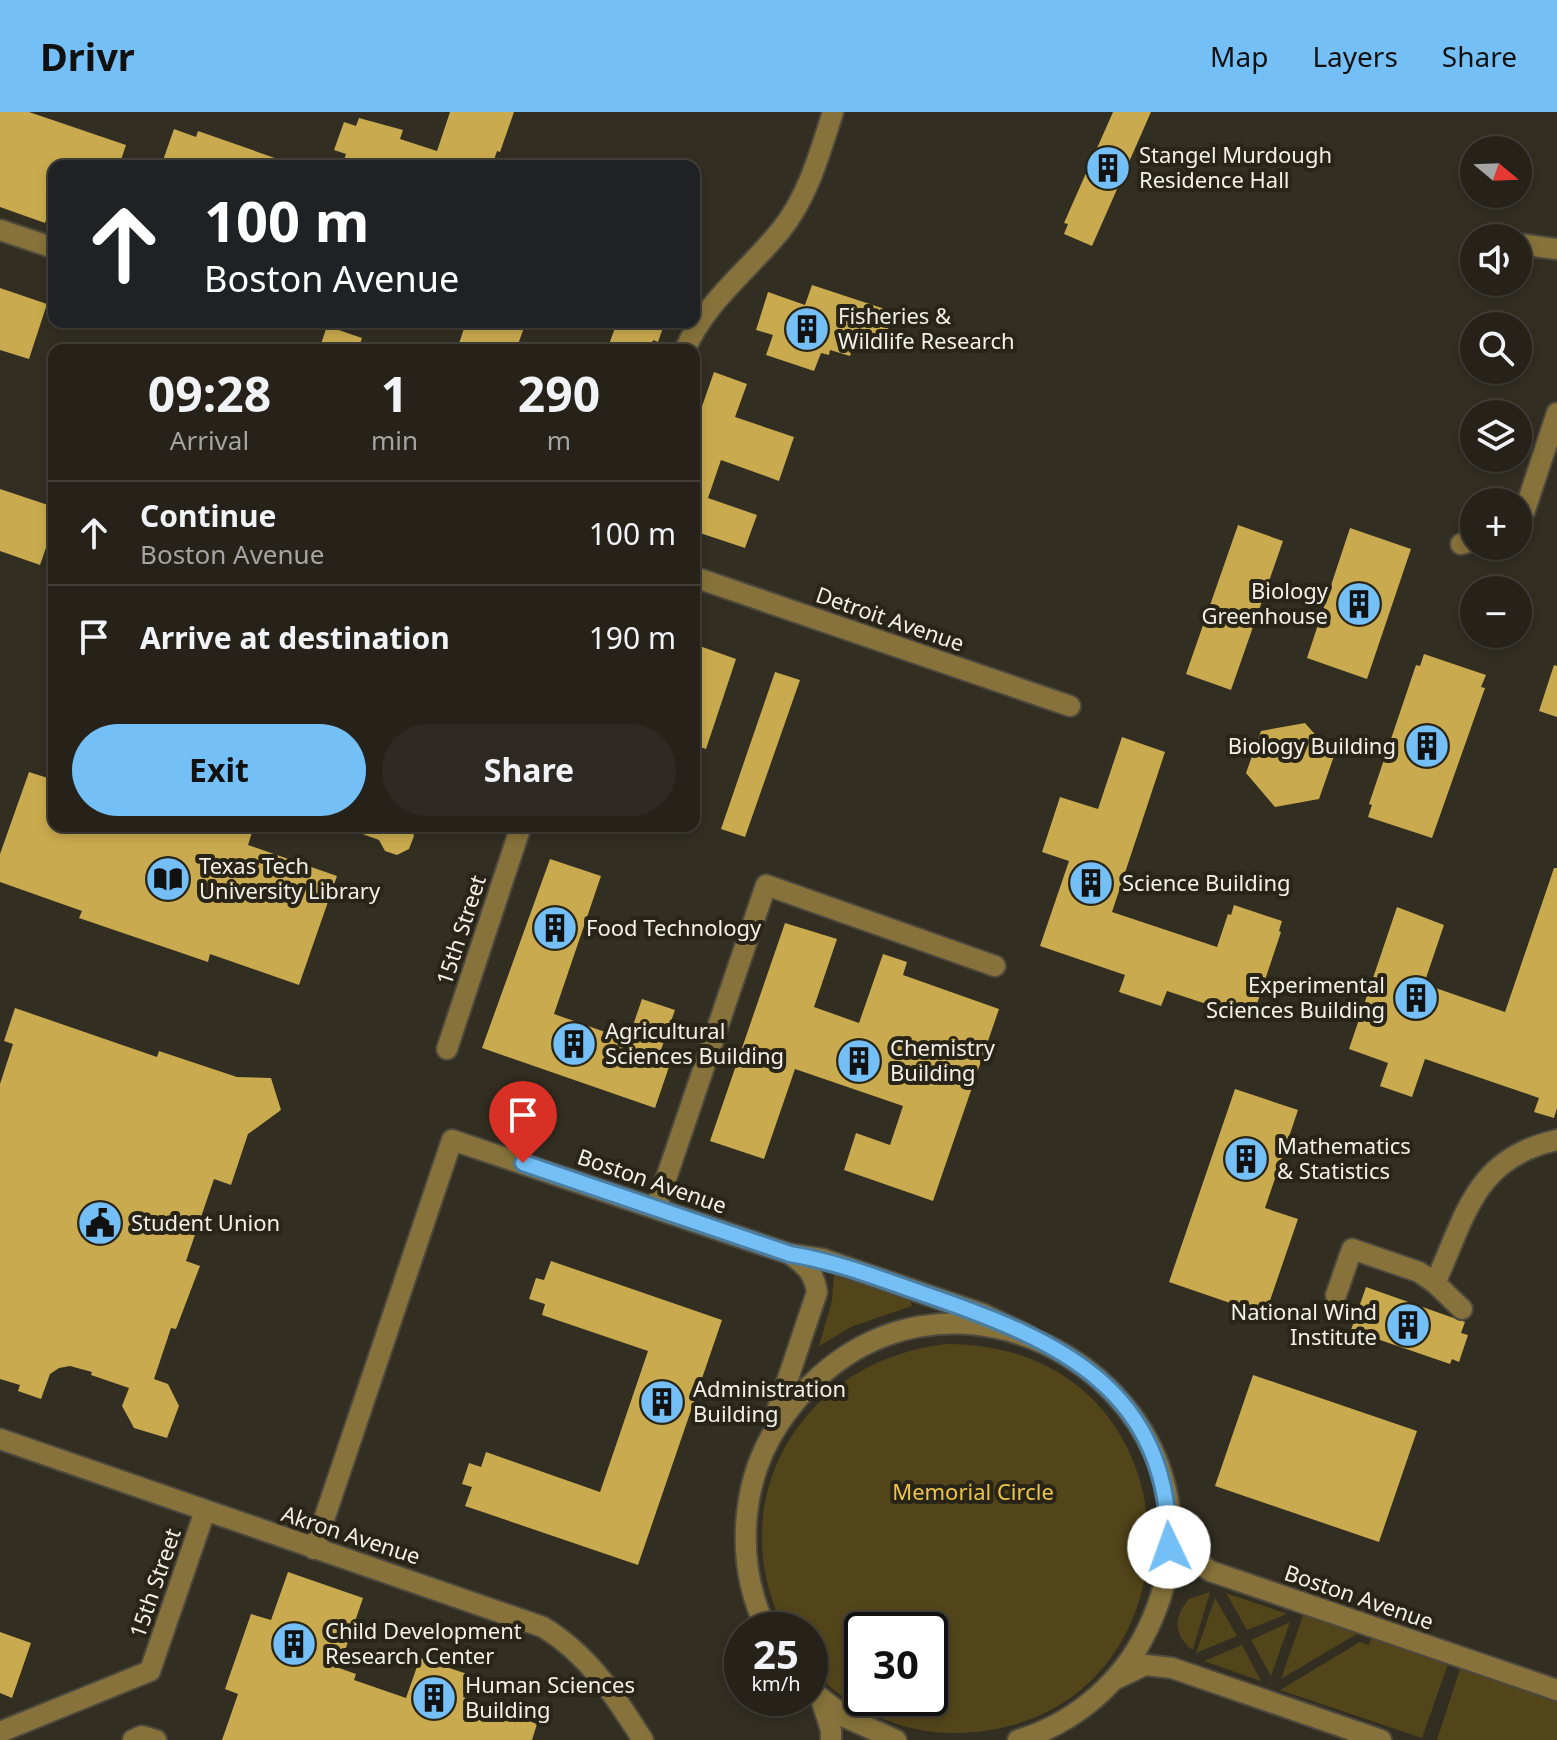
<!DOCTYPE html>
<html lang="en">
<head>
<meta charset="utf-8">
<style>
	:root { --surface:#26221a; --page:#2e2a23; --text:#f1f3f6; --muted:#a4a4a2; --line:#423f39; --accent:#74c0f6 }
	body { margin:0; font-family:"Noto Sans",sans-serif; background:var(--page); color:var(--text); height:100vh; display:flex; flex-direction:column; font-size:30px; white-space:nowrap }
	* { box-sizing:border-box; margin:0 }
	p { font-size:26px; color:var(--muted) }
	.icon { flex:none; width:44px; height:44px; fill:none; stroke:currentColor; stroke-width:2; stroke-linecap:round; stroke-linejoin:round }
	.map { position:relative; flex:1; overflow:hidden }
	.sheet { position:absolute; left:48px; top:232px; width:652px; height:488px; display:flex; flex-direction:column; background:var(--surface); border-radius:16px; box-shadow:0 4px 12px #0003,0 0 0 2px var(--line) }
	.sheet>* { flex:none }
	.banner { position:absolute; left:48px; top:48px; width:652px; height:168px; border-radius:16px; box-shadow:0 4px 12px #0003,0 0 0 2px var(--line); background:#202124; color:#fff; overflow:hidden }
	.needle { width:52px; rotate:109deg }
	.buttons { position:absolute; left:1460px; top:24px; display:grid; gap:16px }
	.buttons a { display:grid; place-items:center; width:72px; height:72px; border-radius:50%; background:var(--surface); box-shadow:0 4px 12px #0003,0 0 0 2px var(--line); font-size:40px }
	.speed { position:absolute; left:724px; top:1500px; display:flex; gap:16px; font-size:40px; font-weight:700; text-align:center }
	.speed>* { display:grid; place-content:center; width:104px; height:104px; border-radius:50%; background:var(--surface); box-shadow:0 4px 12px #0003,0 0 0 2px var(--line); line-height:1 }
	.speed small { font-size:20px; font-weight:400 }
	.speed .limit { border:4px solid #111; border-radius:12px; background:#fff; color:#111 }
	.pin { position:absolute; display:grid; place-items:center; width:68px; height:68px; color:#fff; margin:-82px -34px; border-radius:50% 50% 50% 0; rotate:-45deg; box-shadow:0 0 8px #0007 }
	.pin .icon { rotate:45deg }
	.me { position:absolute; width:88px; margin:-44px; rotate:357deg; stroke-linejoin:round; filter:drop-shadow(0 0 6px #0008) }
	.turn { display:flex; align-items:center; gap:28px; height:168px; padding:0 24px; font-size:36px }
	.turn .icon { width:104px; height:104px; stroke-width:2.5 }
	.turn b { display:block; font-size:56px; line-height:68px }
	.eta { display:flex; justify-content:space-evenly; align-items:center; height:136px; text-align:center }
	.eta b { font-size:48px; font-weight:700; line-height:56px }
	.action { display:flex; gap:16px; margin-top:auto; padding:16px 24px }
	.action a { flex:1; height:92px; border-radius:48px; background:var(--accent); color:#111; font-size:32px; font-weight:700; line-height:92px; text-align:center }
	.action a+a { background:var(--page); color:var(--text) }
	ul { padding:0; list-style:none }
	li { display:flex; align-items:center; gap:24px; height:104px; padding:0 24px; border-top:2px solid var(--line) }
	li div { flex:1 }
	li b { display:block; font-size:30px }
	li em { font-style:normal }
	header { display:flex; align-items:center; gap:48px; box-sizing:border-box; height:112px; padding:0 40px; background:var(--accent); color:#111 }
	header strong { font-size:38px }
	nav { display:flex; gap:44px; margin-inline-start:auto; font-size:28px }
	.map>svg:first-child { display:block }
	.green { fill:#53451a; fill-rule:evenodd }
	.building { fill:#c9aa4e }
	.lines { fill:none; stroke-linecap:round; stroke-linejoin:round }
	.minor-casing { stroke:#4d493e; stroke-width:24 }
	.minor { stroke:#86723a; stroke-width:20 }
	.route-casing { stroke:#4b7da0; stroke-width:20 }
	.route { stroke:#74c0f6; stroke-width:14 }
	.labels { text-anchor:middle; stroke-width:8; stroke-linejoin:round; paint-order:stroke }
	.poi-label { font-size:22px; fill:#f3f0e8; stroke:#282418; text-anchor:start }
	.street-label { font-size:22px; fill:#f3f0e8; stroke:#282418 }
	.park-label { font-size:22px; fill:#ecc446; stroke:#282418 }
</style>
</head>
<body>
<header>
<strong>Drivr</strong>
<nav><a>Map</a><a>Layers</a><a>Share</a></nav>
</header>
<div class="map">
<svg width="1557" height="1628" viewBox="0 0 1557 1628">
	<rect width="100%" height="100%" fill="#322e22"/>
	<g class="green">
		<polygon points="834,1163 910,1188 912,1194 853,1214 819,1234 832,1189"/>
		<path d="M947 1232C1212 1232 1214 1611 961 1621 903 1623 848 1598 810 1555V1518H785C718 1387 804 1247 947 1232ZM930 1518V1586H862V1518Z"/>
		<path d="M1210 1480 1193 1537H1191C1173 1522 1174 1504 1189 1487Z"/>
		<polygon points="1226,1481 1287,1502 1247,1518"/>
		<polygon points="1215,1486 1237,1524 1196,1541"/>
		<polygon points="1304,1501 1360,1520 1281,1567"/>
		<polygon points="1290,1510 1271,1564 1251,1528"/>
		<polygon points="1372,1523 1449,1549 1422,1626 1280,1578 1360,1530 1369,1533"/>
		<polygon points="1242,1533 1261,1569 1204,1549"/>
		<polygon points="1461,1554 1557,1587 1557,1628 1437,1628"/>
	</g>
	<g class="building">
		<polygon points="0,0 29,0 126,33 119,54 54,54 54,85 45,111 0,95"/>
		<polygon points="450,0 514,0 500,40 497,39 492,54 342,54 346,42 334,38 344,10 356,14 359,6 403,18 400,27 437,39"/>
		<polygon points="1113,0 1151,0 1092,134 1064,122 1068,112 1064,111"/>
		<polygon points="174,17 196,25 198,19 292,52 291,54 161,54"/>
		<polygon points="812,173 894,200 885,225 859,216 850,244 830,238 829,243 821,241 814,259 766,243 773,223 756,218 768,180 805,193"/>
		<polygon points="0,176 47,192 29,247 0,238"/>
		<polygon points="466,210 526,210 516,238 457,238"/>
		<polygon points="617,210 665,210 658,230 653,228 650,238 607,238"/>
		<polygon points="327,214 362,226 358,238 319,238"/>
		<polygon points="714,260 747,272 735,305 794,325 779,369 721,348 708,386 757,403 745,436 694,419 694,317"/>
		<polygon points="0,377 54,395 54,413 40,453 0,439"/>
		<polygon points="1238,413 1283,429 1231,578 1186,562"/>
		<polygon points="1350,416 1411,437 1367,567 1307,546"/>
		<polygon points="694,532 736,547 706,637 694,633"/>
		<polygon points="1424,542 1486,563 1481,575 1485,576 1432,726 1368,705 1372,693 1369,692 1416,553 1420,554"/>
		<polygon points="1554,553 1557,554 1557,605 1539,599"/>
		<polygon points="775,560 800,568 745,725 721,717"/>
		<polygon points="1305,611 1334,644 1319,687 1275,695 1246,661 1261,619"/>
		<polygon points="1122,625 1165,640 1112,800 1217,835 1228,802 1231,803 1234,793 1282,809 1279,819 1281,820 1252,907 1167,879 1161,894 1119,880 1125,863 1040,834 1069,749 1042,740 1060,685 1098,697"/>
		<polygon points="29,660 54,668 54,714 254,714 248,733 337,764 299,873 210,842 208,850 79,806 82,799 0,770 0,742"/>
		<polygon points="346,714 410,714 414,724 409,737 397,743 385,739 379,728 346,716"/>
		<polygon points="550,747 601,764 554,902 628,928 642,887 675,898 661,938 673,943 655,996 482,936"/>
		<polygon points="1554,756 1557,756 1557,996 1554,1006 1534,1000 1539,986 1425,947 1412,985 1380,974 1388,951 1349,937 1397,795 1444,813 1424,872 1505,900"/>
		<polygon points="785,811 837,827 814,895 859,911 883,842 907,850 903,863 999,897 933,1089 844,1058 856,1021 890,1033 903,994 795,957 764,1047 710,1029"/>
		<polygon points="15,896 157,945 159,939 237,965 271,966 281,998 248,1022 231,1073 214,1067 186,1149 200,1154 176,1217 171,1216 154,1267 168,1272 179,1294 167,1326 134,1316 122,1294 129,1276 91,1263 92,1260 70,1254 59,1256 50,1262 41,1287 18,1279 20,1273 0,1267 0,972 13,932 4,929"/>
		<polygon points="1235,977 1298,998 1265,1096 1298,1107 1265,1203 1169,1170"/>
		<polygon points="551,1149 722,1208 638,1453 465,1394 472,1375 462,1372 469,1351 481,1355 486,1340 600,1380 648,1239 542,1203 545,1192 529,1187 536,1166 544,1168"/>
		<polygon points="1366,1175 1465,1210 1461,1221 1468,1223 1459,1250 1452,1247 1450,1252 1351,1218"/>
		<polygon points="1253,1263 1417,1319 1379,1430 1215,1374"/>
		<polygon points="288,1460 363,1486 339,1556 356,1562 354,1568 406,1586 420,1546 470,1563 463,1585 537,1612 532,1628 222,1628 238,1582 225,1577 251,1502 271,1508"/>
		<polygon points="0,1520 31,1531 12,1586 0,1581"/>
	</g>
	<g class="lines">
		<g class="minor-casing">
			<g id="minor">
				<polyline points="0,118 54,136"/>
				<polyline points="1519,132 1557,137"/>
				<path d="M685 238C705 190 749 158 781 118 808 85 820 40 833 0"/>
				<polyline points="1518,408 1525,398 1557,301"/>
				<polyline points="1461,432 1474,429"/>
				<polyline points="694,465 1070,594"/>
				<polyline points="447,937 521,714"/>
				<polyline points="656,1096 766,773 995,854"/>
				<path d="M1435 1171C1466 1104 1474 1046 1557 1028"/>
				<polyline points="1336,1183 1352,1137 1419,1160 1435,1171 1462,1197"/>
				<path d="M774 1308 817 1180C814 1160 805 1153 790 1142"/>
				<path d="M0 1327 543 1515C589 1543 615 1584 643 1628"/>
				<path d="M1172 1413C1182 1432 1192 1446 1210 1459L1557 1578"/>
				<polyline points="314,1437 452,1028 790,1142 823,1147 983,1202 1029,1224"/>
				<path d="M767 1518C735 1454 739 1370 780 1310 935 1082 1271 1290 1142 1528 1116 1576 1070 1613 1018 1628"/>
				<polyline points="1118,1566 1145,1553 1172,1556 1381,1628"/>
				<polyline points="810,1578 847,1606 896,1628"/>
				<polyline points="821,1587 831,1618 831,1628"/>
				<polyline points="0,1620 150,1559 205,1399"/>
				<polyline points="133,1628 142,1624 156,1628"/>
			</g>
		</g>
		<use href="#minor" class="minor"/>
	</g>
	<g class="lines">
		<g class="route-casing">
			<path id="route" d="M523 1051 790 1142C838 1150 884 1168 930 1184 1060 1229 1169 1277 1169 1435"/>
		</g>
		<use href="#route" class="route"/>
	</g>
	<defs>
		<g id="building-disc" transform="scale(2.3)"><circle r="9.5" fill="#74c0f6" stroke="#282418"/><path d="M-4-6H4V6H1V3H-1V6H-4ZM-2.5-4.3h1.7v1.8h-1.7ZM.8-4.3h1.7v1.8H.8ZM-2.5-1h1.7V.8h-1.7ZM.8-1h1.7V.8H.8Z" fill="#111"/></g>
		<g id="library-disc" transform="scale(2.3)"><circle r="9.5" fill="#74c0f6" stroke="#282418"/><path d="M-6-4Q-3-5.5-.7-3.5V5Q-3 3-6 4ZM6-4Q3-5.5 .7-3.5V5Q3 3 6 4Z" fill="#111"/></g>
		<g id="civic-disc" transform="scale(2.3)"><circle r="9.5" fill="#74c0f6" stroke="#282418"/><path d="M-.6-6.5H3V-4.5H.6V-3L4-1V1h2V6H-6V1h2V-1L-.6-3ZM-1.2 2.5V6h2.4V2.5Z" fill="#111"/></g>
	</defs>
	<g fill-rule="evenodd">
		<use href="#building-disc" x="1108" y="56"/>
		<use href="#building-disc" x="807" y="217"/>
		<use href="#building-disc" x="1359" y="492"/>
		<use href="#building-disc" x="1427" y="634"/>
		<use href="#library-disc" x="168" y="767"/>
		<use href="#building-disc" x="1091" y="771"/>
		<use href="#building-disc" x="555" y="816"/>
		<use href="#building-disc" x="1416" y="886"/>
		<use href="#building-disc" x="574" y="932"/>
		<use href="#building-disc" x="859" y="949"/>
		<use href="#building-disc" x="1246" y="1047"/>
		<use href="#civic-disc" x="100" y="1111"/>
		<use href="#building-disc" x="1408" y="1213"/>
		<use href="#building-disc" x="662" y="1290"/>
		<use href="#building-disc" x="294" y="1532"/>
		<use href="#building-disc" x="434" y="1586"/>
	</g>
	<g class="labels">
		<g class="poi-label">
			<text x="1139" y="51">Stangel Murdough<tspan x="1139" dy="25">Residence Hall</tspan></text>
			<text x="838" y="212">Fisheries &amp;<tspan x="838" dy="25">Wildlife Research</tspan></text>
			<text x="1328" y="487" text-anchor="end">Biology<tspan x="1328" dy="25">Greenhouse</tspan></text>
			<text x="1396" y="642" text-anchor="end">Biology Building</text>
			<text x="199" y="762">Texas Tech<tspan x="199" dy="25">University Library</tspan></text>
			<text x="1122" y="779">Science Building</text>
			<text x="586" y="824">Food Technology</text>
			<text x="1385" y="881" text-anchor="end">Experimental<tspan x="1385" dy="25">Sciences Building</tspan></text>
			<text x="605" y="927">Agricultural<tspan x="605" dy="25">Sciences Building</tspan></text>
			<text x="890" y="944">Chemistry<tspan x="890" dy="25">Building</tspan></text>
			<text x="1277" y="1042">Mathematics<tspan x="1277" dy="25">&amp; Statistics</tspan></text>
			<text x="131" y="1119">Student Union</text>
			<text x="1377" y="1208" text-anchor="end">National Wind<tspan x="1377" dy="25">Institute</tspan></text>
			<text x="693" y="1285">Administration<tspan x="693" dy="25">Building</tspan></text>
			<text x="325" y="1527">Child Development<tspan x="325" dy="25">Research Center</tspan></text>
			<text x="465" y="1581">Human Sciences<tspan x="465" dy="25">Building</tspan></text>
		</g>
		<g class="street-label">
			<text transform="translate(890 507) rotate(19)" y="8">Detroit Avenue</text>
			<text transform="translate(461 818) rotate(-72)" y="8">15th Street</text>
			<text transform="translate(652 1069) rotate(19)" y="8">Boston Avenue</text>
			<text transform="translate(351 1423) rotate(18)" y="8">Akron Avenue</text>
			<text transform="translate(155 1471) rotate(-71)" y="8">15th Street</text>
			<text transform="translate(1359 1485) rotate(19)" y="8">Boston Avenue</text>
		</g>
		<g class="park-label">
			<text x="973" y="1388">Memorial Circle</text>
		</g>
	</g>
</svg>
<div class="buttons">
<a><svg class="needle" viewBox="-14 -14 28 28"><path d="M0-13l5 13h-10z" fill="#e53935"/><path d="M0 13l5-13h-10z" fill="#a4a4a2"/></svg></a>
<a><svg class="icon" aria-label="sound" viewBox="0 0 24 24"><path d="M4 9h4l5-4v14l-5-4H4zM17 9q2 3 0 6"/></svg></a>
<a><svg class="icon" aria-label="search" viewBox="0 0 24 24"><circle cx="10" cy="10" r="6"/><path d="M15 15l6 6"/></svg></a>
<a><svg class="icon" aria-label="layers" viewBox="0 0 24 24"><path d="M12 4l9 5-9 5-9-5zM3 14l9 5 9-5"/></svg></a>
<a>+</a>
<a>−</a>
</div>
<div class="speed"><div>25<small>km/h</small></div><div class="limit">30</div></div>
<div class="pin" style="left:523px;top:1051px;background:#d93025"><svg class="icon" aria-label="arrive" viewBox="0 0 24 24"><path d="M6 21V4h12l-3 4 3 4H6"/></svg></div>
<svg class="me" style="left:1169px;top:1435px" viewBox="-20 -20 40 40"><circle r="19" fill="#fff"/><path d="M0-13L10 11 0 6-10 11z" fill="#74c0f6"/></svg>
<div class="banner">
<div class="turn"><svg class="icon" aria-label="ahead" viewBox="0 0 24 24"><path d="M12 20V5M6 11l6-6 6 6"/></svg><div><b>100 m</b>Boston Avenue</div></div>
</div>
<section class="sheet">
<div class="eta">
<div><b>09:28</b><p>Arrival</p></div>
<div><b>1</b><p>min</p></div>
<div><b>290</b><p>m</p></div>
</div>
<ul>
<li><svg class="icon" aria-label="ahead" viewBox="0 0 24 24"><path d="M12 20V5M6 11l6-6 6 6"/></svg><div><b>Continue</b><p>Boston Avenue</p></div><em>100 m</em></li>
<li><svg class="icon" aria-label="arrive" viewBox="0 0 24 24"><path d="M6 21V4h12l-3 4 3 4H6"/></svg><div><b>Arrive at destination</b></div><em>190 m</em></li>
</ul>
<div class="action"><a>Exit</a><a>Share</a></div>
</section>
</div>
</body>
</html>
